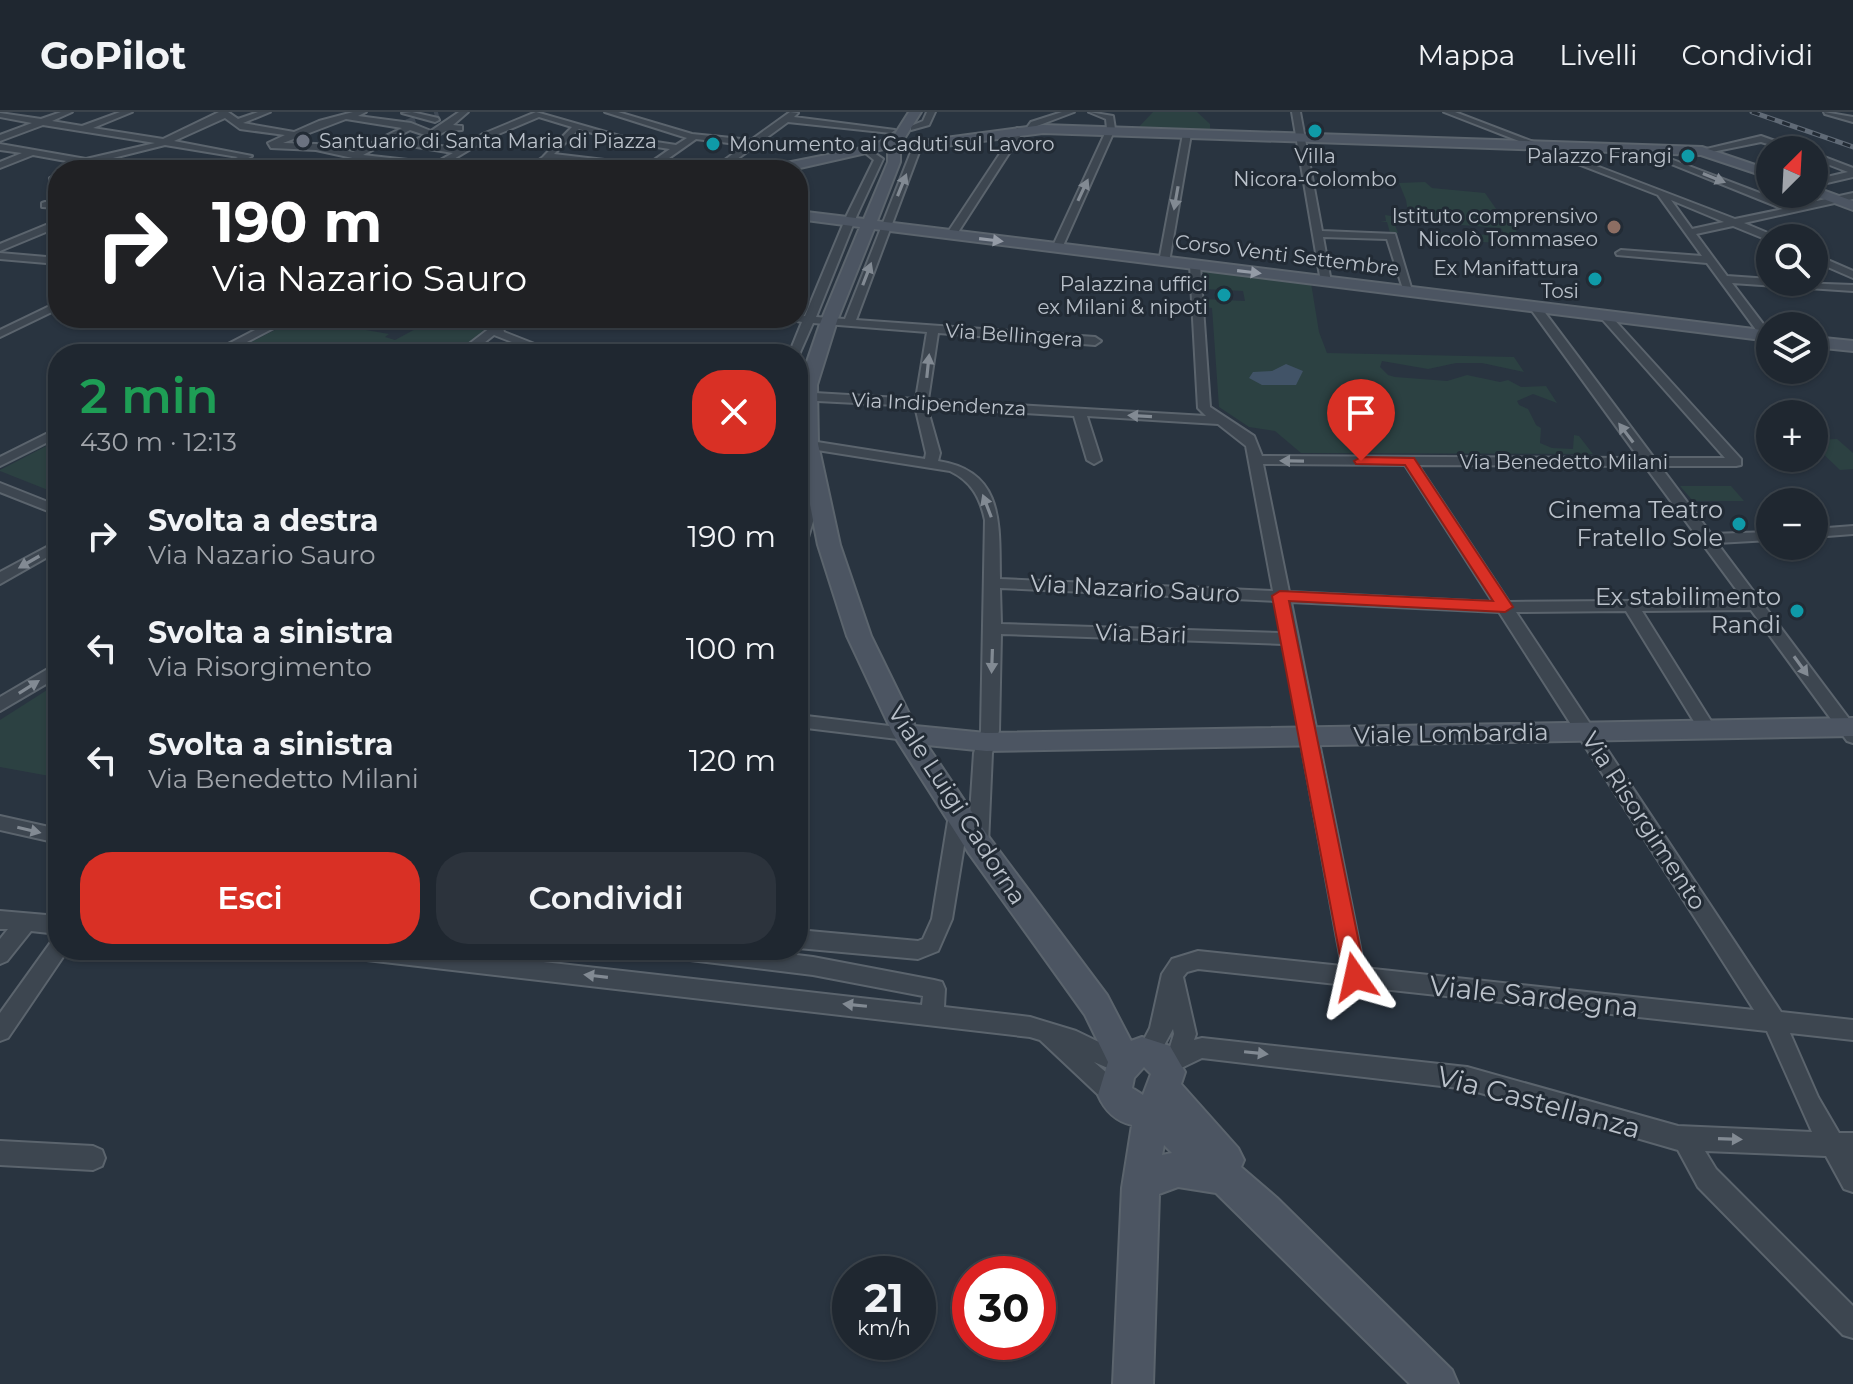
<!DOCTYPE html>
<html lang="it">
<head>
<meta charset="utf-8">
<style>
	:root { --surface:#1f2730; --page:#2c333c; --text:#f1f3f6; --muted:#a1a5ab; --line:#3c444c; --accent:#d93025 }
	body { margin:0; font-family:Montserrat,sans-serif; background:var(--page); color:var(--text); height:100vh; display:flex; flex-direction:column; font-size:30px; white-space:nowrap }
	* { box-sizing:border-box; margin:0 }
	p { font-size:26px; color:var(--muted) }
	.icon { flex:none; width:44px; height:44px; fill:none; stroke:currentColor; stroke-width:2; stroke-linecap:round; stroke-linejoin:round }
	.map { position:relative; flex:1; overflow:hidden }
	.drawer { position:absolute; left:48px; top:232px; width:760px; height:616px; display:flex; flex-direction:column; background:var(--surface); border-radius:32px; box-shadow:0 2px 6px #0004,0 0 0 2px var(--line) }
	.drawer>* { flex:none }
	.top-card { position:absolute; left:48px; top:48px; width:760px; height:168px; border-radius:32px; box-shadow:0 2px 6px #0004,0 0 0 2px var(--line); background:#202124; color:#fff; overflow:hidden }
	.needle { width:52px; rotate:24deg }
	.buttons { position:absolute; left:1756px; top:24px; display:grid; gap:16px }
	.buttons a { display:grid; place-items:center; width:72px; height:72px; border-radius:50%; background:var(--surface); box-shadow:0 2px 6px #0004,0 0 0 2px var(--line); font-size:40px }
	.speed { position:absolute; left:832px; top:1144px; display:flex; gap:16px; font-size:40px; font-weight:700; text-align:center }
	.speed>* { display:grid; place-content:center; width:104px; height:104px; border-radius:50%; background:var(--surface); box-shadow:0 2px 6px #0004,0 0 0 2px var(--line); line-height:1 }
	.speed small { font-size:20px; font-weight:400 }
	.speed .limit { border:12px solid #d22; background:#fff; color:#111 }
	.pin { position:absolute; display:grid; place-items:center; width:68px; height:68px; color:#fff; margin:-82px -34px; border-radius:50% 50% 50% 0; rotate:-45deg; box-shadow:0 0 8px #0007 }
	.pin .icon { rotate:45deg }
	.me { position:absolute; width:88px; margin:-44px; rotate:349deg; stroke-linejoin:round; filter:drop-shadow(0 0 6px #0008) }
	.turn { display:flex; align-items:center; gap:28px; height:168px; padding:0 32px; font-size:36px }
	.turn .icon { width:104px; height:104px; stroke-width:2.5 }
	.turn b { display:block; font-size:56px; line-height:68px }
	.round { display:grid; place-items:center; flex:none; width:84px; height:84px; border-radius:32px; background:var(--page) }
	.head { display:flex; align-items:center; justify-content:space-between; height:136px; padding:0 32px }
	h1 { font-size:48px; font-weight:600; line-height:60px; color:#1e9e55 }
	.cta { display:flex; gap:16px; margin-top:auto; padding:16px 32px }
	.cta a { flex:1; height:92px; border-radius:32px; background:var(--accent); color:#fff; font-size:32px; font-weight:600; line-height:92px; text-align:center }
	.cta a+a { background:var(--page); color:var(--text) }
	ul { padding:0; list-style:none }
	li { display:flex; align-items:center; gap:24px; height:112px; padding:0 32px }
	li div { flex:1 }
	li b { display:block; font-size:30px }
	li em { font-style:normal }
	header { display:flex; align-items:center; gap:48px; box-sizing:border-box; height:112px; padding:0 40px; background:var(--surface); border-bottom:2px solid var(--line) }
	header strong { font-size:38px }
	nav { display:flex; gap:44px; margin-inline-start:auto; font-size:28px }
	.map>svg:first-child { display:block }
	.green { fill:#2c4142 }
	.water { fill:#415367 }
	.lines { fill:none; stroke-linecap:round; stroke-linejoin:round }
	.street-tunnel { stroke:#3f4955; stroke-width:9; stroke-dasharray:9 5; stroke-linecap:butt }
	.street-casing { stroke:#5b646d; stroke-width:4 }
	.secondary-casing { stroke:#5b646d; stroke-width:4 }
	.street { fill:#3d4650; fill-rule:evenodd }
	.secondary { fill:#4c5562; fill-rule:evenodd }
	.rail-casing { stroke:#606a76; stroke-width:5 }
	.rail { stroke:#222b35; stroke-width:3; stroke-dasharray:8; stroke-linecap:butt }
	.oneway { fill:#828a93 }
	.oneway2 { fill:#949ba6 }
	.route { fill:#d93025; stroke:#8d1f18; stroke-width:2 }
	.culture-dot { fill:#0f9aa8; stroke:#222b35; stroke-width:3 }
	.worship-dot { fill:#6b7280; stroke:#222b35; stroke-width:3 }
	.education-dot { fill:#8d6e63; stroke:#222b35; stroke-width:3 }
	.labels { text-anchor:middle; stroke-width:6; stroke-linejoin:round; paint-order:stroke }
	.far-poi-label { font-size:20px; fill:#bac1ca; stroke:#222b35; text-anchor:end }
	.far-street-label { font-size:20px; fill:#bac1ca; stroke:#222b35 }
	.poi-label { font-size:24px; fill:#bac1ca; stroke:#222b35; text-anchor:end }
	.street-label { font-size:24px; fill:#bac1ca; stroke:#222b35 }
	.near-street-label { font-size:28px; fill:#bac1ca; stroke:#222b35 }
</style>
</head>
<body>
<header>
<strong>GoPilot</strong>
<nav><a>Mappa</a><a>Livelli</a><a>Condividi</a></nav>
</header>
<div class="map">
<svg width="1853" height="1272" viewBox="0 0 1853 1272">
	<rect width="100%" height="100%" fill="#293440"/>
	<g class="green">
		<polygon points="1153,0 1197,0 1210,12 1210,20 1137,17"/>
		<polygon points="1425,70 1432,76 1485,81 1501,104 1510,105 1522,132 1463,129 1464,133 1439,133 1434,120 1505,124 1501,116 1397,108 1398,113 1395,113 1398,121 1390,121 1387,110 1380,110 1386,109 1385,103 1409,107 1406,88 1399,71"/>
		<polygon points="1203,158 1311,171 1319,220 1327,241 1514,245 1524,260 1482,251 1456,251 1428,257 1382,249 1380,255 1388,263 1395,265 1447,269 1467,263 1500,270 1508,268 1521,275 1546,274 1557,291 1533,282 1517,289 1519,293 1528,297 1536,313 1541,316 1540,331 1552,336 1573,337 1574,323 1579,324 1593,342 1301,341 1275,319 1249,315 1219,295 1212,196 1205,195 1205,187 1245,189 1243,179 1204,177"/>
		<polygon points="298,206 346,208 356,206 343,214 389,222 385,225 395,228 434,207 486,219 453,242 392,242 364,237 355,242 228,242"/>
		<polygon points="1837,327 1853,341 1853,357 1840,358 1814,333 1814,328"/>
		<polygon points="58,328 58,382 0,359 0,358"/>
		<polygon points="1680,374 1731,374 1744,389 1693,389"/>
		<polygon points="58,571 58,663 55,665 0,655 0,608"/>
	</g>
	<polygon class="water" points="1286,252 1303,259 1296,273 1262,273 1249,266 1253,260 1272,259"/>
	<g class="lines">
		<g class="street-tunnel">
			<polyline points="434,1 438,0"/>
			<polyline points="407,12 420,7"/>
		</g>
		<g class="street-casing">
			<g id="street">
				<path d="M61 0H72L52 9 82 14 120 0H132L93 16 163 27 219 0H228L238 7 258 0H270L243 11 294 20 319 9 353 0H366L358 4 411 11 431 19 459 0H468L453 13 462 14V18L446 19 422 31 460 37 483 22 536 0 623 25 676 33 687 26 605 0H618L692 22 751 28 790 0 798 1 794 5 895 18 891 21 788 10 722 58H711L745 33 696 27 652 58 552 47 536 58H525L543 45 572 15 539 5 489 26 437 57 380 52 316 38 271 36 268 31 285 23 240 17 225 6 174 29 252 44 239 51 309 58 228 55 209 58 238 45 165 33 89 52 78 58H66L77 51 33 43 0 56V50L22 41 0 38V32L86 47 155 31 43 13 0 29V23L32 11 0 5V1L41 7ZM346 7 402 16 353 40 316 32 283 31ZM579 17 622 30 670 37 647 53 554 42ZM410 18 425 23 411 30V34L453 41 435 51 363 43Z"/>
				<polygon points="412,0 438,6 439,8 435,10 402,1"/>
				<polygon points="927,0 935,0 929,13 911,18 911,14 923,9"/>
				<polygon points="1062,0 1074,0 1037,14 1033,19 1026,17 1031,10"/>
				<polygon points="1089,0 1113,4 1115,17 1062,136 1057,139 1052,136 1107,17 1106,7"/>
				<polygon points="1292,0 1300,0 1322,119 1395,122 1413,182 1404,180 1387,127 1323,125 1331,170 1326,173 1321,170"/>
				<path d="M1444 0H1455L1735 107 1783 97 1639 39V35L1794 94 1853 81V87L1744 111 1775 124 1776 126H1770V129L1733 114 1696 122 1727 164 1770 167V170L1853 173V179L1732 171 1770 221V226H1762L1707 151 1617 143 1616 141 1621 138 1702 144 1658 83ZM1671 88 1724 110 1692 117Z"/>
				<polygon points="1824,0 1853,5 1853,10 1825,2"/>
				<polygon points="1017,16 1024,18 955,125 947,125 946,123"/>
				<polygon points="1187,19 1191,22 1169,150 1164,153 1159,150 1183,22"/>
				<polygon points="1761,24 1801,38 1788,38 1761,30 1702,42 1698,39"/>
				<path d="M914 31 918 34 919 40 856 208 1095 225 1101 229 1095 233 938 221 928 288 1206 304 1198 296 1190 153 1195 150 1200 153 1210 295 1254 324 1262 344 1639 346 1530 196 1536 193 1540 194 1654 346H1725L1602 207V203H1610L1741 347V353L1736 354H1660L1711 422 1770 420V428L1717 431 1853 612V631L1847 629 1751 498 1642 499 1716 617 1707 623 1701 621 1626 499 1516 500 1781 900 1853 908V928L1790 921 1818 985 1839 1021H1853V1080L1844 1077 1826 1044 1705 1039 1716 1057 1853 1194V1226L1843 1223 1698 1075 1678 1038 1467 977 1202 946 1177 958 1169 955 1166 948 1174 922 1173 917 1156 948 1148 951 1140 948 1137 941 1150 916 1162 862 1172 847 1198 839 1342 854 1283 532 1001 522 999 619 992 641 988 732 985 737H971L968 732 974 641 981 619 985 408C980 385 971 369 950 359L798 335V327L925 347 926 341 915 294 798 288V280L916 287 927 220 813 211 798 245V242H789L802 210 782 206 805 204 847 103 874 48 863 39 867 36 883 47 857 103 816 205 845 207 911 40 910 34ZM927 295 1074 304 1087 348 1094 352 1101 348 1087 304 1218 312 1246 334 1273 479 1000 467C999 413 1005 359 938 349L940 341ZM1263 352 1405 353 1493 490 1289 480ZM1418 353 1645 354 1744 488 1509 490ZM1000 476 1275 489 1281 521 1001 512ZM1291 490 1499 500 1754 898 1364 856ZM1198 857 1767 919 1812 1020 1678 1014 1467 955 1202 926 1194 928 1196 922 1183 865 1187 860Z"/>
				<polygon points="1814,41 1853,56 1853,65 1814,74 1814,68 1848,60 1814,47"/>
				<polygon points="58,62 58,73 50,70 50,66"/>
				<polygon points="45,90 58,90 58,96 42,95 42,91"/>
				<polygon points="58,108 58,115 0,139 0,132"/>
				<polygon points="0,141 58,146 58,152 0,147"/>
				<polygon points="1814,142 1853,159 1853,166 1814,149"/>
				<polygon points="58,190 58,197 0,225 0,218"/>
				<polygon points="278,206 293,206 224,242 209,242"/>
				<polygon points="503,206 516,206 503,216 504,220 560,242 543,242 494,223 470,242 456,242"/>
				<polygon points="58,316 58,325 0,354 0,345"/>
				<polygon points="0,371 58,394 58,403 0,380"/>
				<polygon points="816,374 823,378 805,435 798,439 798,412 809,378"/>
				<polygon points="1853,414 1853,422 1814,425 1814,417"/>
				<polygon points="58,429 58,439 0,472 0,460"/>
				<polygon points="58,551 58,565 0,599 0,585"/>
				<polygon points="798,603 906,616 915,622 906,628 798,615"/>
				<polygon points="959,696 966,698 969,703 952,807 938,839 918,847 798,836 798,818 918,829 923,827 932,807 949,703 952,698"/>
				<polygon points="0,704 58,717 58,731 0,718"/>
				<polygon points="0,799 58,804 58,822 31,819 7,849 0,852 0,827 8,817 0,817"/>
				<polygon points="58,827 58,838 68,838 65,842 8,926 0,929 0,901 51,830"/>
				<polygon points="347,838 437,838 922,893 923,884 813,863 682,847 675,844 671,838 756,838 813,845 934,868 942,870 945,877 944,895 1030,905 1076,919 1132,946 1135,953 1132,960 1124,963 1094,950 1123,975 1127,983 1123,991 1115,994 1107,991 1040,928 1030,925 358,847 351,844"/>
				<polygon points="0,1029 93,1034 102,1038 105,1046 102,1054 93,1058 0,1053"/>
			</g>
		</g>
		<g class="secondary-casing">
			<g id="secondary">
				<path d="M909 0H921L904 27 899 29 908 31 1043 13 1702 35 1770 58V66L1701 43 1043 21 908 39 900 37V50L877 109 1770 219V229L874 117 837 209 817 273 818 332 840 433 871 524 915 614 986 621 1853 606V624L986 639 927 633 988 724 1107 883 1131 929 1142 925 1170 934 1185 960 1181 972 1238 1036 1244 1048 1241 1055 1277 1086 1452 1258 1458 1272H1410L1216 1081 1178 1075 1159 1082 1153 1272H1113L1122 1076 1132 1013C1115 1009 1105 999 1098 983L1108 950 1085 903 968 740 893 622 847 524 818 433 798 332 799 273 821 209 860 115 798 107V99L864 107 888 50V36L791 58H764L771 54 872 34 895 22ZM1144 955 1151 962 1143 983 1132 976 1134 966ZM1164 1033 1172 1041 1162 1043Z"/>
				<polygon points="1814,75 1853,89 1853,98 1810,82 1814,82"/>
				<polygon points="1814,225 1853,229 1853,239 1814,235"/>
			</g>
		</g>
		<use href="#street" class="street"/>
		<use href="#secondary" class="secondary"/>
		<g class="rail-casing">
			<polyline id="rail" points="1752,0 1853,35"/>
		</g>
		<use href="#rail" class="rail"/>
	</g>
	<defs><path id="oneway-solid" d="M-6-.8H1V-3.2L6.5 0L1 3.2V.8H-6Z" transform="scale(2)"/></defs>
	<g class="oneway">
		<use href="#oneway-solid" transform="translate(1714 66) rotate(22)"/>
		<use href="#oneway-solid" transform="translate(902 73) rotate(-68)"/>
		<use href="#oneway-solid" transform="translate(1083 78) rotate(-65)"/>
		<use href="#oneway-solid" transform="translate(1176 86) rotate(100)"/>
		<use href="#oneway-solid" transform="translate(867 162) rotate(-69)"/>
		<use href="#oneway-solid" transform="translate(928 254) rotate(-84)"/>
		<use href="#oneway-solid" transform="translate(1140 304) rotate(-177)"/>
		<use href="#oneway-solid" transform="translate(1626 321) rotate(-127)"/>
		<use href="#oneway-solid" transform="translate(1292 349) rotate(-179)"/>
		<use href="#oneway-solid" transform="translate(987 394) rotate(-111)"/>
		<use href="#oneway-solid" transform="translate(29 450) rotate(150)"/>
		<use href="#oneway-solid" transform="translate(992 549) rotate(92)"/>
		<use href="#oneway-solid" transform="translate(1801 554) rotate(54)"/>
		<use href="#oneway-solid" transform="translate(29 575) rotate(-32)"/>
		<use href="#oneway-solid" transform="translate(29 718) rotate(13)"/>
		<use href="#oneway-solid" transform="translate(596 864) rotate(-173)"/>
		<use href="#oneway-solid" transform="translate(855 893) rotate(-174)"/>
		<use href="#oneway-solid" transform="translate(1256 941) rotate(6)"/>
		<use href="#oneway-solid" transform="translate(1730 1027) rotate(2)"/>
	</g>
	<g class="oneway2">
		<use href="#oneway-solid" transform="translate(991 128) rotate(7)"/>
		<use href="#oneway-solid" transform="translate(1249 160) rotate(7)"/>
	</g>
	<polygon class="route" points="1361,345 1414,346 1513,495 1505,500 1289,489 1366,865 1363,872 1355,875 1347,872 1344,865 1272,484 1280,479 1493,489 1405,353 1356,352 1354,349"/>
	<g class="culture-dot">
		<circle cx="1315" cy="19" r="8"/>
		<circle cx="713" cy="32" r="8"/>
		<circle cx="1688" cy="44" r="8"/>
		<circle cx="1595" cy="167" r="8"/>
		<circle cx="1224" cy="183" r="8"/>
		<circle cx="1739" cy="412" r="8"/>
		<circle cx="1797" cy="499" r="8"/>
	</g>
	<circle class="worship-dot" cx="303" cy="29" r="8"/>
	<circle class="education-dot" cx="1614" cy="115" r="8"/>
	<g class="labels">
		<g class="far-poi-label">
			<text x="319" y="36" text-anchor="start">Santuario di Santa Maria di Piazza</text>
			<text x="729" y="39" text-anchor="start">Monumento ai Caduti sul Lavoro</text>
			<text x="1315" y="51" text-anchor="middle">Villa<tspan x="1315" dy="23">Nicora-Colombo</tspan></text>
			<text x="1672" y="51">Palazzo Frangi</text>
			<text x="1598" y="111">Istituto comprensivo<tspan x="1598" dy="23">Nicolò Tommaseo</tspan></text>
			<text x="1579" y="163">Ex Manifattura<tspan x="1579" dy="23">Tosi</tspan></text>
			<text x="1208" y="179">Palazzina uffici<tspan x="1208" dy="23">ex Milani &amp; nipoti</tspan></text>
		</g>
		<g class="far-street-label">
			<text transform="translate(1287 143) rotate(7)" y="7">Corso Venti Settembre</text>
			<text transform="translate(1014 223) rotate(4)" y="7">Via Bellingera</text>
			<text transform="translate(939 292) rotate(3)" y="7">Via Indipendenza</text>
			<text x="1564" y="357">Via Benedetto Milani</text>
		</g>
		<g class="poi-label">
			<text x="1723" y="406">Cinema Teatro<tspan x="1723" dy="28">Fratello Sole</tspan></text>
			<text x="1781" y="493">Ex stabilimento<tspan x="1781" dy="28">Randi</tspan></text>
		</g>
		<g class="street-label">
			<text transform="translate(1135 477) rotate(3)" y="8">Via Nazario Sauro</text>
			<text transform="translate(1141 522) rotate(2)" y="8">Via Bari</text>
			<text transform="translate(1451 622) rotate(-1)" y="8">Viale Lombardia</text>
			<text transform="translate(957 693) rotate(57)" y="8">Viale Luigi Cadorna</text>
			<text transform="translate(1644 709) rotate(57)" y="8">Via Risorgimento</text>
		</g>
		<g class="near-street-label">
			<text transform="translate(1534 884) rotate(6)" y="10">Viale Sardegna</text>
			<text transform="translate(1539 990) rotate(15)" y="10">Via Castellanza</text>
		</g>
	</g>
</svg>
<div class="buttons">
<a><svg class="needle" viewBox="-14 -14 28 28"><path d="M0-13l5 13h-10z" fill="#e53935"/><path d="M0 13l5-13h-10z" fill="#a1a5ab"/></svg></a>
<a><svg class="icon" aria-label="search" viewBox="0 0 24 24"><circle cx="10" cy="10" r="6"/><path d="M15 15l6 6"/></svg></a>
<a><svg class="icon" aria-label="layers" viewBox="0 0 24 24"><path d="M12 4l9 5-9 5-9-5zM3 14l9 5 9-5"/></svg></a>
<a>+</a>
<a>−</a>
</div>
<div class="speed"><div>21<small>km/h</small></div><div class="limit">30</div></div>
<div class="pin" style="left:1361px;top:349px;background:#d93025"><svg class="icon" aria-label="arrive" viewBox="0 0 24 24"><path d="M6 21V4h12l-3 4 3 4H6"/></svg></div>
<svg class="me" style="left:1355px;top:865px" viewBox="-20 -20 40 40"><path d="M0-17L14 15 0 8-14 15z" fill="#d93025" stroke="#fff" stroke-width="4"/></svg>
<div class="top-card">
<div class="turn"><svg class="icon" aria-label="right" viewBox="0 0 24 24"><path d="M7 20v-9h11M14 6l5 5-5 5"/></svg><div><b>190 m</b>Via Nazario Sauro</div></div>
</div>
<section class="drawer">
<div class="head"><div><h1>2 min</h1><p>430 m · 12:13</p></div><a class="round" style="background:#d93025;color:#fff"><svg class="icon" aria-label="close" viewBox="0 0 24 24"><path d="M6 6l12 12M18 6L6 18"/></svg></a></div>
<ul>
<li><svg class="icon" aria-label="right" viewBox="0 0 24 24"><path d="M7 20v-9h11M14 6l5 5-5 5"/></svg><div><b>Svolta a destra</b><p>Via Nazario Sauro</p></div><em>190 m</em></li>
<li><svg class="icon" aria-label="left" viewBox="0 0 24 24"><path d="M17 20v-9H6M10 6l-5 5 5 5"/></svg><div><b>Svolta a sinistra</b><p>Via Risorgimento</p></div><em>100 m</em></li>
<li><svg class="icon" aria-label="left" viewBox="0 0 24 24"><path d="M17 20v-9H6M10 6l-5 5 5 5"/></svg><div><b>Svolta a sinistra</b><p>Via Benedetto Milani</p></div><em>120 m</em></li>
</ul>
<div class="cta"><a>Esci</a><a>Condividi</a></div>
</section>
</div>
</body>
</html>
